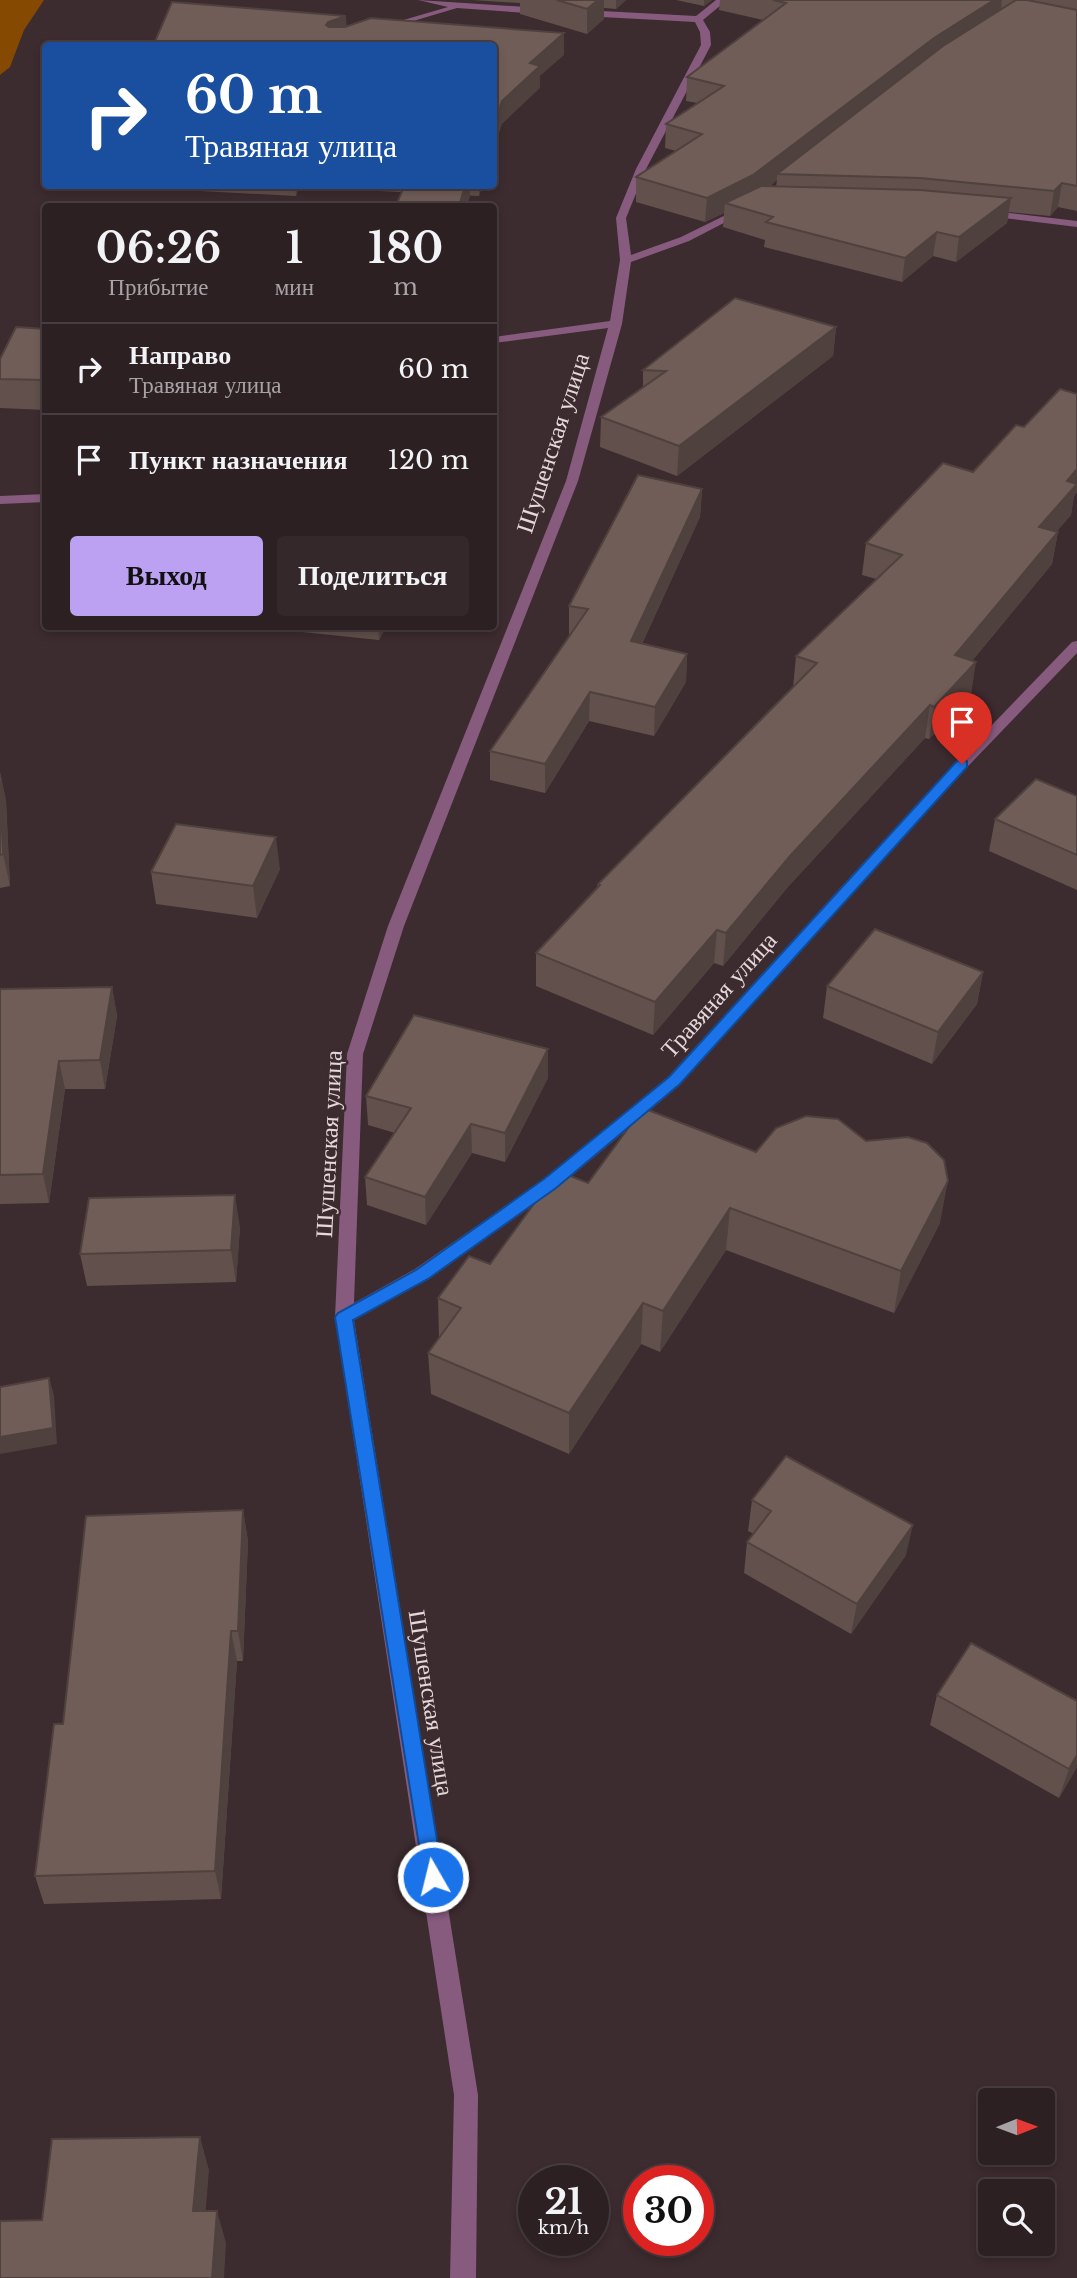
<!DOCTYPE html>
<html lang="ru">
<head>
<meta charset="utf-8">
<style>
	:root { --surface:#2d2023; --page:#35282b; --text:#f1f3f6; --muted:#a7a3a6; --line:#483e41; --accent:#bca0f2 }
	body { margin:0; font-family:"Libre Baskerville",serif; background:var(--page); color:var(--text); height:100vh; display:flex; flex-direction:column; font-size:26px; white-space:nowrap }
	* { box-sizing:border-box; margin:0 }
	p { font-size:23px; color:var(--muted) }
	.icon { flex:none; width:38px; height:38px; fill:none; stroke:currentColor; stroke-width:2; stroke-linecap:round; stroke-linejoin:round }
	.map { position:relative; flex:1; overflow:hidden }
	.panel { position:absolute; left:42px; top:203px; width:455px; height:427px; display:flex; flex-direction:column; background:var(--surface); border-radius:7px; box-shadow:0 4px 10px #0003,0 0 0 2px var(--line) }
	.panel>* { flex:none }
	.hud { position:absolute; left:42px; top:42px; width:455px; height:147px; border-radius:7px; box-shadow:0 4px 10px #0003,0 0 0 2px var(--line); background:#1a4fa0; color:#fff; overflow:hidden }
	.needle { width:46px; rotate:89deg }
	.controls { position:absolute; left:978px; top:2088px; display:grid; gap:14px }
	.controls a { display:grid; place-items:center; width:77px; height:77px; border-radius:7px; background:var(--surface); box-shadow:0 4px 10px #0003,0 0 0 2px var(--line); font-size:35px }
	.speed { position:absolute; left:518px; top:2165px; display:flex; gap:14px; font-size:35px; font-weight:700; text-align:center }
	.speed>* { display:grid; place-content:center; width:91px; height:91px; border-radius:50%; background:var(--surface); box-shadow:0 4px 10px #0003,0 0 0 2px var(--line); line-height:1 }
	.speed small { font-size:18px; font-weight:400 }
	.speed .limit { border:10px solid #d22; background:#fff; color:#111 }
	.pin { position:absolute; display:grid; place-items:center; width:60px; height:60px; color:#fff; margin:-72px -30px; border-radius:50% 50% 50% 0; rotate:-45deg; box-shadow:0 0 7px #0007 }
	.pin .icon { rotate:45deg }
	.me { position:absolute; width:77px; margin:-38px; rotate:352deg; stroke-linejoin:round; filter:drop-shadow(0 0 5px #0008) }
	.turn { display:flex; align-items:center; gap:24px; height:147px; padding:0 28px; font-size:32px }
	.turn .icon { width:91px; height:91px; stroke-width:2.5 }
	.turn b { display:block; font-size:49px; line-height:60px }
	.eta { display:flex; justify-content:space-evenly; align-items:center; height:119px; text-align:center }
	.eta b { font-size:42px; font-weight:600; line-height:49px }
	.cta { display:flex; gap:14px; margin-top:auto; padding:14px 28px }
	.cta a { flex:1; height:80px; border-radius:7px; background:var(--accent); color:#111; font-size:28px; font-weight:600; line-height:80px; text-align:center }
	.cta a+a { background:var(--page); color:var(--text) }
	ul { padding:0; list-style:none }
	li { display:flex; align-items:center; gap:21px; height:91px; padding:0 28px; border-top:2px solid var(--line) }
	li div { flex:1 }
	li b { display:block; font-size:26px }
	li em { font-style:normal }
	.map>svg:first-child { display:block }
	.forest { fill:#854902 }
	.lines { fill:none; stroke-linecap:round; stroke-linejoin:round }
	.minor { fill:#875b7e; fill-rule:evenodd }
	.wall { fill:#61504c; fill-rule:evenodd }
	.shaded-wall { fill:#4f413e }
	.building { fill:#715d58; stroke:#4f413e; stroke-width:2 }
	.route { fill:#1a73e8; stroke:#114b97; stroke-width:2 }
	.labels { text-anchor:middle; stroke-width:5; stroke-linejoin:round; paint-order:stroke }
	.street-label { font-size:24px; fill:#e4d8da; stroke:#3c2b2f }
</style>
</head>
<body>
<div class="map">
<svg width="1077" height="2278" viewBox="0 0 1077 2278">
	<rect width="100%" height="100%" fill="#3c2b2f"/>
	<polygon class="forest" points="0,0 44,0 24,30 10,67 0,75"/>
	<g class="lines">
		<g class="minor">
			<polygon points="418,0 541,8 546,11 541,14 457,8 383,30 383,26 448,7"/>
			<polygon points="716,0 727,0 703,20 710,32 711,45 646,169 626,218 631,255 681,237 740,208 749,210 689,241 631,262 622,324 578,481 404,926 363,1054 354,1303 415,1269 544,1179 668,1077 938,781 1072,642 1077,641 1077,653 948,787 680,1085 556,1189 429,1279 354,1320 478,2095 476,2278 450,2278 454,2095 335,1317 347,1054 388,926 566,481 608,328 494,343 494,337 610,321 620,260 616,218 636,169 701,45 700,32 695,22 583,16 578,13 583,10 696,16"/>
			<polygon points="984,210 1077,221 1077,227 980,215 979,213"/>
			<polygon points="46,494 46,502 0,504 0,496"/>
		</g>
	</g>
	<g class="wall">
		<polygon points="472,0 626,0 616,9 604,8 604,19 587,34 520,14 520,3"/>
		<polygon points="676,0 712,0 704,6"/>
		<path d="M720 0H1077V211L1058 207 1050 216 1009 212 1007 223 956 262 933 256 902 282 764 247 765 240 723 227 724 213 705 222 636 202V177L676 151 665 148 666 124 697 103 686 101 687 77 763 20 719 10ZM777 180 776 186H770Z"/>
		<polygon points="144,186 482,186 479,196 299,187 296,196 144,188"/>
		<polygon points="836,327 833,356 677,476 600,447 601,417 643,388 643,370"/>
		<polygon points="46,329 46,410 0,408 0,359"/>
		<polygon points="973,472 1074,496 1071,515 1056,532 1058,532 1052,564 972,661 971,695 929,739 925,738 787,888 723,966 714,963 653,1035 536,986 536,953 597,887 598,884 793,688 796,656 876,579 862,575 866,543"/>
		<polygon points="702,489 700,517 642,644 687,654 686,682 654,736 589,721 545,793 490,780 490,751 570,635 569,635 569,606"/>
		<polygon points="244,626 386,626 379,640"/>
		<polygon points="0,772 6,801 10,886 0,888"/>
		<polygon points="1077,796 1077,890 989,851 995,819"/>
		<polygon points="280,869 257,918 156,904 151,872"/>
		<polygon points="983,972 977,1004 932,1064 823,1018 827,986"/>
		<polygon points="112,987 117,1016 105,1089 65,1089 49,1203 0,1204 0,989"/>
		<polygon points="548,1049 548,1078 505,1162 472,1153 426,1225 367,1205 365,1177 395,1133 368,1125 366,1096"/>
		<polygon points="756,1152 940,1223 894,1313 726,1250 660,1352 641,1344 569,1454 431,1394 428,1353 439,1337 438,1298 490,1264 588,1183"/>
		<polygon points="240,1227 236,1282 87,1286 80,1254"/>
		<polygon points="752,1500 906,1555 851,1634 744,1573 747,1542 754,1534 748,1531"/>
		<polygon points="243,1510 248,1541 243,1661 237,1661 221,1899 44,1904 35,1876"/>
		<polygon points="937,1695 1077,1701 1077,1767 1059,1798 930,1725"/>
	</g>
	<g class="shaded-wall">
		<polygon points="598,0 604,0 604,19 587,34 587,9"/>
		<polygon points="616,0 626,0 616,9"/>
		<polygon points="704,0 712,0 704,6"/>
		<polygon points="994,0 1002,0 1000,17 777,174 777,180 752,200 725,203 724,213 705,222 707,198 934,38"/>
		<polygon points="346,16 347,38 326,25 328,22"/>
		<polygon points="564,33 564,55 540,76 540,88 502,124 494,150 494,126 502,101 530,63"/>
		<polygon points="1062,183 1058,207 1050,216 1054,191"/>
		<polygon points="295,186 299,186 296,196"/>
		<polygon points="465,186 470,186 470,196 467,206 459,206"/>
		<polygon points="479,186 482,186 479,196"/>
		<polygon points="1011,198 1007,223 956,262 959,237"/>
		<polygon points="937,232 933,256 902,282 905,258"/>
		<polygon points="836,327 833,356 677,476 679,446"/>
		<polygon points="1077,469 1077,493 1074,496 1071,515 1034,558 1039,527 1067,481"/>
		<polygon points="702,489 700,517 630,670 631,641"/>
		<polygon points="1058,532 1052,564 950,687 955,655"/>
		<polygon points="378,626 386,626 379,640"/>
		<polygon points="687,654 686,682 654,736 655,707"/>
		<polygon points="976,662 971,695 929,739 934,707"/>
		<polygon points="590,692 589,721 545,793 545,764"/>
		<polygon points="930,705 925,738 787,888 723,966 726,933 790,856"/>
		<polygon points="0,772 6,801 10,886 3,854"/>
		<polygon points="276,837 280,869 257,918 253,886"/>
		<polygon points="717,930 714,963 653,1035 655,1002"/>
		<polygon points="983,972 977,1004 932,1064 938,1032"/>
		<polygon points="112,987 117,1016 105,1089 100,1060"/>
		<polygon points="548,1049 548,1078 505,1162 505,1133"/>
		<polygon points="59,1061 65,1089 49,1203 43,1174"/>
		<polygon points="471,1124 472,1153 426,1225 425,1197"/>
		<polygon points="948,1181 940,1223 894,1313 901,1271"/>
		<polygon points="235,1195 240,1227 236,1282 231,1250"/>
		<polygon points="730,1208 726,1250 660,1352 663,1311"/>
		<polygon points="643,1303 641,1344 569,1454 569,1413"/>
		<polygon points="49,1378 54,1395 57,1444 0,1454 0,1437"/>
		<polygon points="243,1510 248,1541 243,1661 238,1631"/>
		<polygon points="913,1525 906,1555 851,1634 857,1604"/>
		<polygon points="231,1631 237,1661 221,1899 215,1871"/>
		<polygon points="1077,1755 1077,1767 1059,1798 1069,1769"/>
		<polygon points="200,2137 209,2170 203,2244 193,2211"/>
		<polygon points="217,2211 226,2243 224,2278 212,2278"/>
	</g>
	<g class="building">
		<polygon points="557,0 598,0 587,9"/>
		<polygon points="773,0 994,0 934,38 753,175 707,198 636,177 702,134 666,124 724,86 687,77 786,3"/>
		<polygon points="1016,0 1027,0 1077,10 1077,186 1062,183 1054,191 920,178 777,174 943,46"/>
		<polygon points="172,2 346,16 328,22 326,25 329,27 345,27 371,18 564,33 530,63 540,66 502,101 494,126 494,46 153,46"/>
		<polygon points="404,186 465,186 459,206 396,206"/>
		<polygon points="761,186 920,190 1011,198 959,237 937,232 905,258 766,222 773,217 725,203"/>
		<polygon points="735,298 836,327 679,446 601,417 666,371 643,370"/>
		<polygon points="16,327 46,329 46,380 0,379 0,359"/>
		<polygon points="1060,389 1077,394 1077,469 1067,481 1077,484 1039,527 1058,532 955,655 976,662 934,707 930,705 790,856 726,933 717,930 655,1002 536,953 600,885 598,884 817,663 796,656 902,555 866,543 943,463 973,472 1016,425 1024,427"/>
		<polygon points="638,475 702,489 631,641 687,654 655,707 590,692 545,764 490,751 588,609 569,606"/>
		<polygon points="1036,779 1077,796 1077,855 995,819"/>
		<polygon points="0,782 3,854 0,855"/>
		<polygon points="176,824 276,837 253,886 151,872"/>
		<polygon points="875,929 983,972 938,1032 827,986"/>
		<polygon points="112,987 100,1060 59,1061 43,1174 0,1175 0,989"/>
		<polygon points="414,1015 548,1049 505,1133 471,1124 425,1197 365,1177 411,1108 366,1096"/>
		<polygon points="643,1108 756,1152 776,1128 806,1116 838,1119 866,1141 908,1137 927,1143 944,1160 948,1181 901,1271 730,1208 663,1311 643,1303 569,1413 428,1353 461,1308 438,1298 469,1256 490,1264 558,1171 588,1183"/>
		<polygon points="235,1195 231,1250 80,1254 89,1198"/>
		<polygon points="49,1378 53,1428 0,1437 0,1387"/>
		<polygon points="786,1456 913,1525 857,1604 747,1542 771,1511 752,1500"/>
		<polygon points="243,1510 238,1631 231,1631 215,1871 35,1876 54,1724 63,1724 86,1516"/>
		<polygon points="971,1643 1077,1701 1077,1755 1069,1769 937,1695"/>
		<polygon points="200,2137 193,2211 217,2211 212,2278 0,2278 0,2221 42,2220 52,2139"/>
	</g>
	<polygon class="route" points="962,760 967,761 967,767 680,1084 556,1188 428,1279 353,1320 443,1877 440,1883 433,1886 425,1883 335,1317 338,1313 416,1270 544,1179 669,1077 957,761"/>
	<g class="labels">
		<g class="street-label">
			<text transform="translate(553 443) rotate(-72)" y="8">Шушенская улица</text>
			<text transform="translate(719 995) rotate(-48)" y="8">Травяная улица</text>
			<text transform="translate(329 1144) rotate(-87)" y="8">Шушенская улица</text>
			<text transform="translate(431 1703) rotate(81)" y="8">Шушенская улица</text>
		</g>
	</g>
</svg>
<div class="controls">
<a><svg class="needle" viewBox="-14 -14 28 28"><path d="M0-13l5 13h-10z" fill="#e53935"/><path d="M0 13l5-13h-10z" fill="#a7a3a6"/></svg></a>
<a><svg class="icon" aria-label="search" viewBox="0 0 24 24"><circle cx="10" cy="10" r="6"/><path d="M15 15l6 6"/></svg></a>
</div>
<div class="speed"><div>21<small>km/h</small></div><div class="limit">30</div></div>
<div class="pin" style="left:962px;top:764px;background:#d93025"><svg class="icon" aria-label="arrive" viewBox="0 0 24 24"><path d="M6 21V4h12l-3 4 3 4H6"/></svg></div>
<svg class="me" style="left:433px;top:1877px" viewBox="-20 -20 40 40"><circle r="17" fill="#1a73e8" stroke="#fff" stroke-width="3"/><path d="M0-11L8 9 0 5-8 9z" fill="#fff"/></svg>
<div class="hud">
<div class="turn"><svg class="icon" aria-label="right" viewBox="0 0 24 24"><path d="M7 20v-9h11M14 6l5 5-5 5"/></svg><div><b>60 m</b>Травяная улица</div></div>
</div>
<section class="panel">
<div class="eta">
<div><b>06:26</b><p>Прибытие</p></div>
<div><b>1</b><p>мин</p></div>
<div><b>180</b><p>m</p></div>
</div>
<ul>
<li><svg class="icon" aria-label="right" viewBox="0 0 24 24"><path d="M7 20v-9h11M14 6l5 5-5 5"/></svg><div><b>Направо</b><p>Травяная улица</p></div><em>60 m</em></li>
<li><svg class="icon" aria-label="arrive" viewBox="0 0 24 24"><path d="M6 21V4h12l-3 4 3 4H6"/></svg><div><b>Пункт назначения</b></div><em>120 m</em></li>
</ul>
<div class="cta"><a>Выход</a><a>Поделиться</a></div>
</section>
</div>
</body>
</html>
